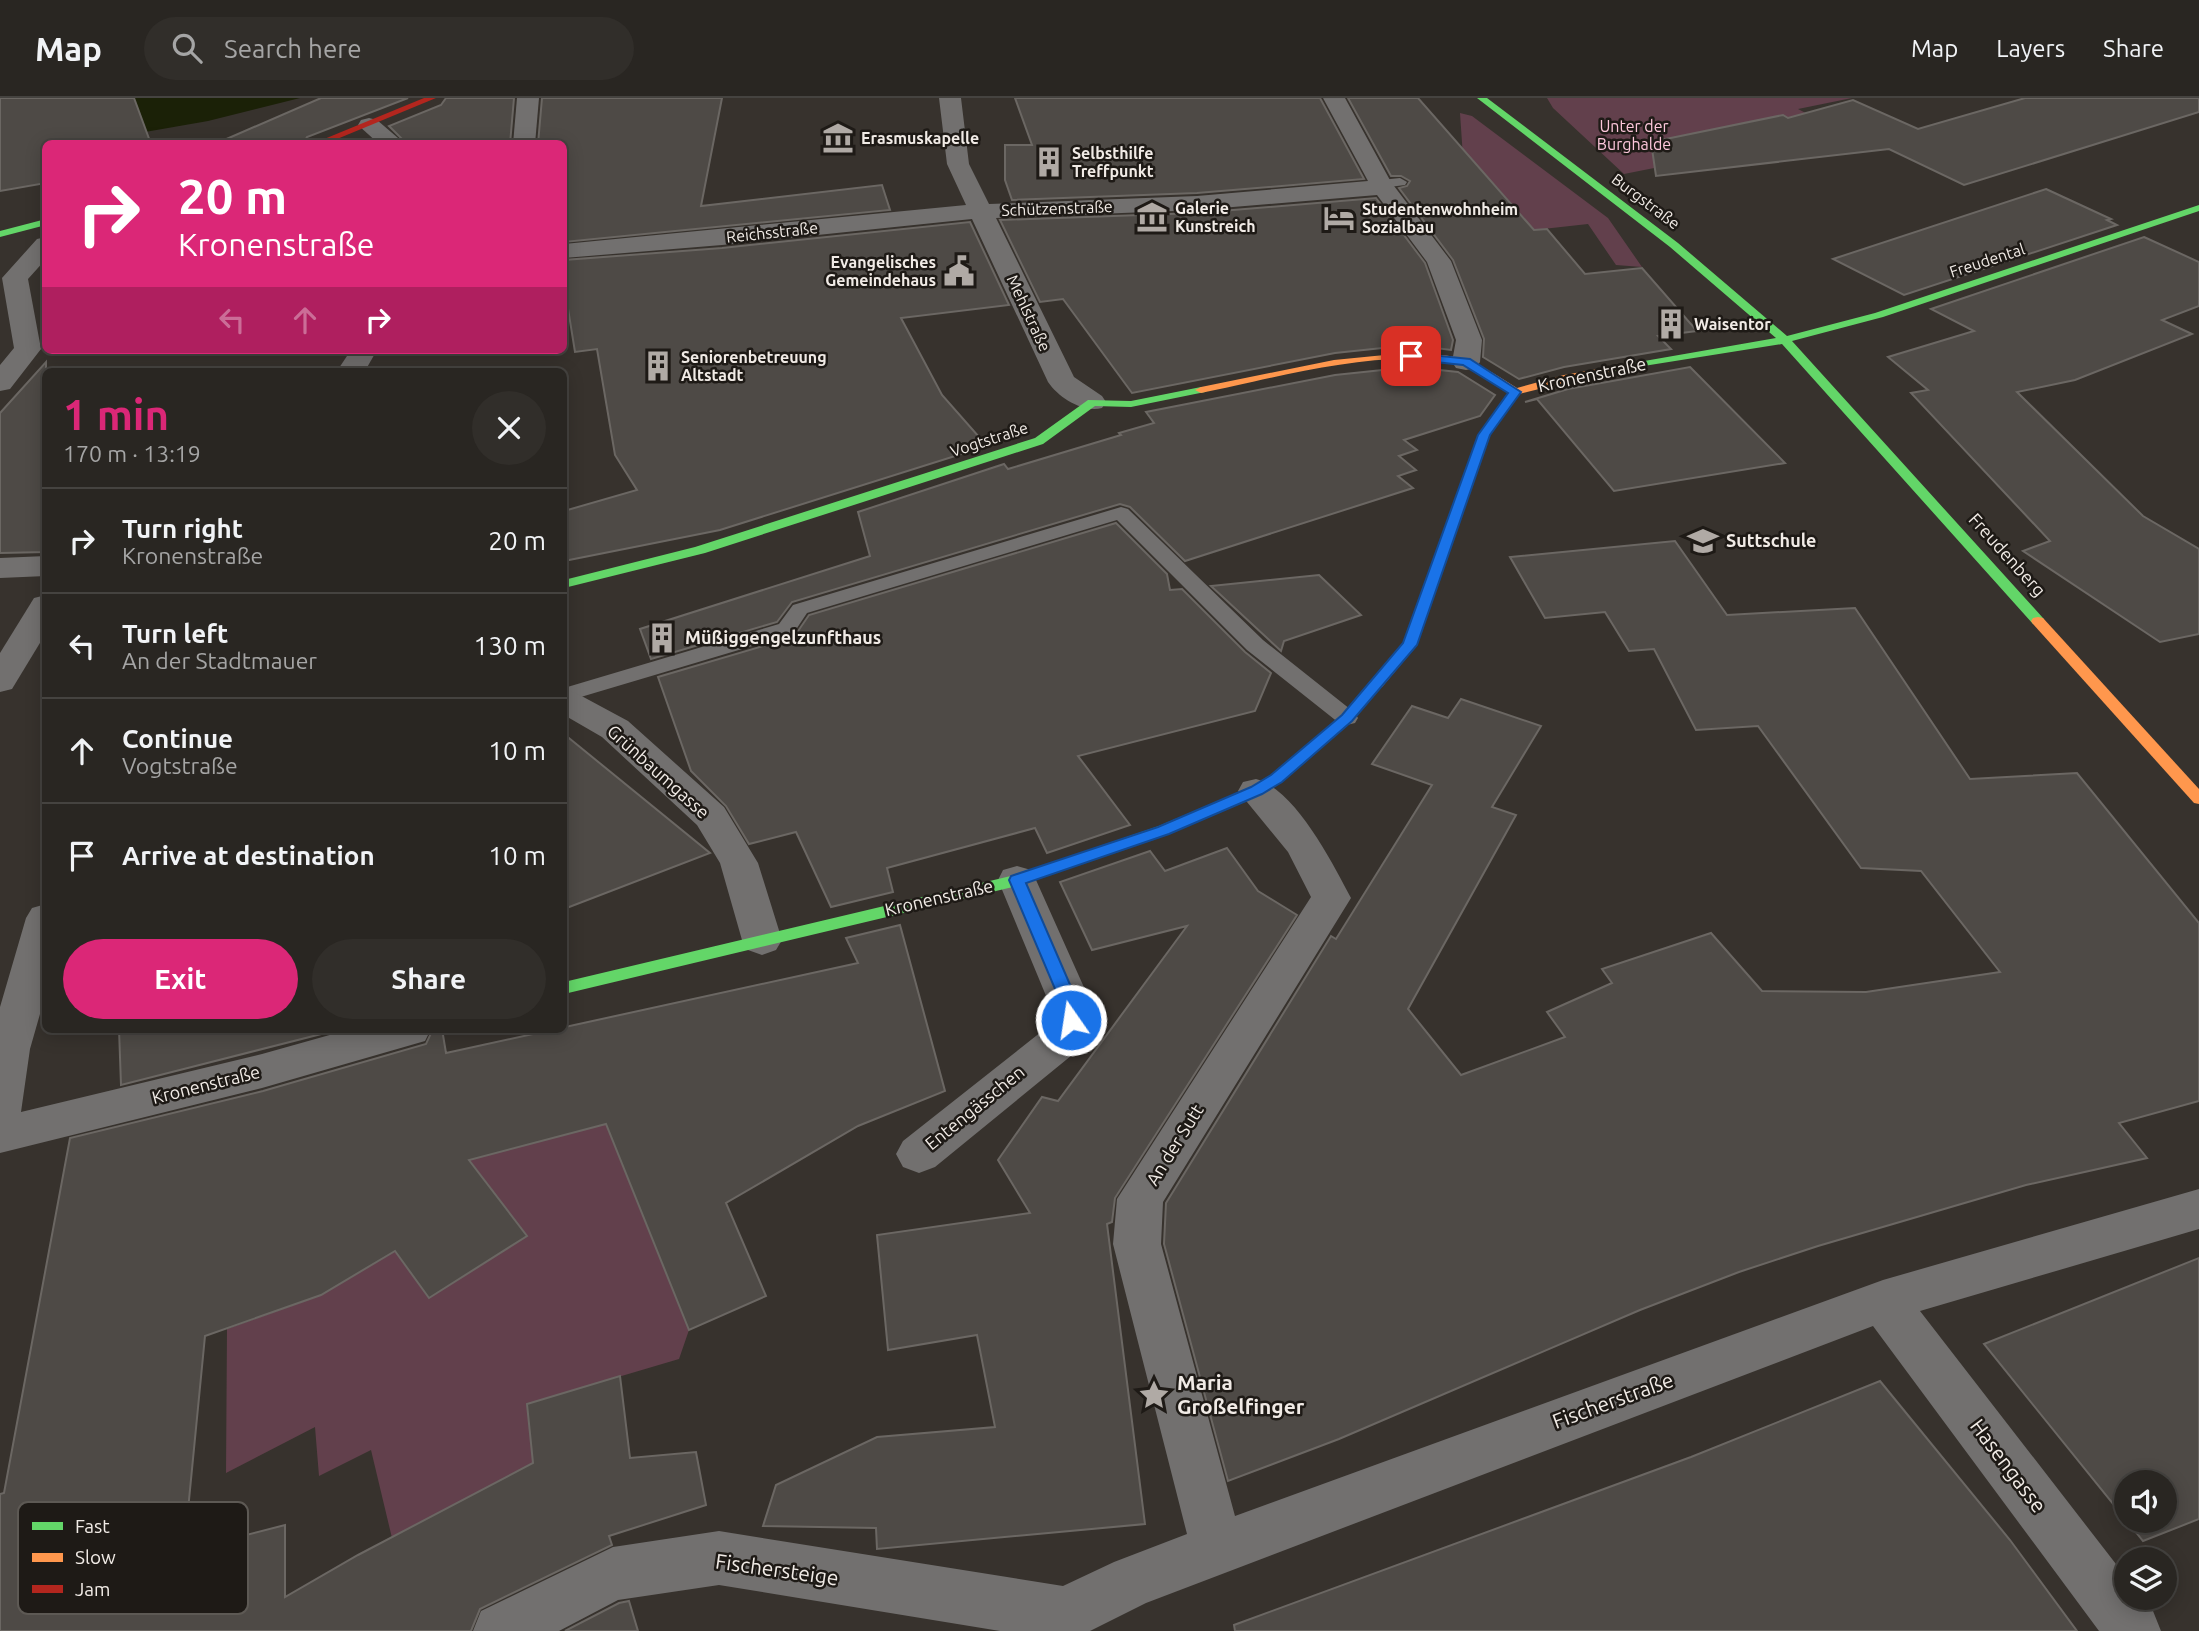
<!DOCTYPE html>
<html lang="en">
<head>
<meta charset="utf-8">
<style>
	:root { --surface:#292622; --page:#312e2a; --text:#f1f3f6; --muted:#a5a5a5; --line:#454340; --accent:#db2777 }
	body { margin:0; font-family:Ubuntu,sans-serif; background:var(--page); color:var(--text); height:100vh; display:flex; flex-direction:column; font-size:26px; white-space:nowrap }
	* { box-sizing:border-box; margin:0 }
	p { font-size:23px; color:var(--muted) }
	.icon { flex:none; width:38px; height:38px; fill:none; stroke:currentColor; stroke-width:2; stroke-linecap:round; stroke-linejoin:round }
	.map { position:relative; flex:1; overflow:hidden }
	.sheet { position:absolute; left:42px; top:270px; width:525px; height:665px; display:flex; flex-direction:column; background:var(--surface); border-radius:10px; box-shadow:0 4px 18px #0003,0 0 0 2px var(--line) }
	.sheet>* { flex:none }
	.top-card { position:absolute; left:42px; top:42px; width:525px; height:214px; border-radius:10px; box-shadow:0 4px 18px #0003,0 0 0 2px var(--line); background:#db2777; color:#fff; overflow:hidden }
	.fabs { position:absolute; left:2114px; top:1372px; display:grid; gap:14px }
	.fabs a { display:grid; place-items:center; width:63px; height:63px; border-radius:50%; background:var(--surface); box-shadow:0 4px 18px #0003,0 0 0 2px var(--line); font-size:35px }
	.pin { position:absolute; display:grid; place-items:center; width:60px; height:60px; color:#fff; margin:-30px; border-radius:14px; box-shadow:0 4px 10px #0006 }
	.me { position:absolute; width:77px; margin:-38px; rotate:347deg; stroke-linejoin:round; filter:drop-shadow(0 0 5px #0008) }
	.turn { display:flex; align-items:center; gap:24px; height:147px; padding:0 21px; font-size:32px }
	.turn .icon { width:91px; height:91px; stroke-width:2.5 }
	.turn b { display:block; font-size:49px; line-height:60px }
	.lanes { display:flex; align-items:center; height:66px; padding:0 21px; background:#0003; justify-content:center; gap:35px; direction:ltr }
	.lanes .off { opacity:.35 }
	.round { display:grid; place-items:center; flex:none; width:74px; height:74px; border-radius:37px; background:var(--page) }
	.head { display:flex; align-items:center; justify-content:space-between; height:119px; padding:0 21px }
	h1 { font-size:42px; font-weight:700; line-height:52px; color:var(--accent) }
	.primary-button { display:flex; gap:14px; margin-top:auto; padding:14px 21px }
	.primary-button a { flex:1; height:80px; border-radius:42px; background:var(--accent); color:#fff; font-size:28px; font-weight:700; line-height:80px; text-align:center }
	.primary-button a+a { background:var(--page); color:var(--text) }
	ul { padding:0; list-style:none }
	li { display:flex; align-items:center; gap:21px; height:105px; padding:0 21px; border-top:2px solid var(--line) }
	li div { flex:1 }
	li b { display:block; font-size:26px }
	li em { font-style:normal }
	header { display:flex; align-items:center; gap:42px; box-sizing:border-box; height:98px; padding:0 35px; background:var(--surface); border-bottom:2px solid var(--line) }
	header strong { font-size:33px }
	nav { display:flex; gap:38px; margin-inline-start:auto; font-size:24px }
	.search { width:490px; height:63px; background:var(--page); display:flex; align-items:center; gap:18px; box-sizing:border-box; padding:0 24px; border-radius:38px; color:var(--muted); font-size:26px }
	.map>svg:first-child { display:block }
	.green { fill:#62404c }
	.water { fill:#1b2107 }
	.building { fill:#4e4a46; stroke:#6b6763; stroke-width:2 }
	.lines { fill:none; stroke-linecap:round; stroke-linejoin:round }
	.lane { fill:#72706f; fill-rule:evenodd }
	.street { fill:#72706f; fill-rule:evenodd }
	.fast { fill:#63d668; fill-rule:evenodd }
	.slow { fill:#ff974d; fill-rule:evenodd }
	.jam { fill:#b3261e; fill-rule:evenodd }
	.route { fill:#1a73e8; stroke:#114b97; stroke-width:2 }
	.labels { text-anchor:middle; stroke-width:5; stroke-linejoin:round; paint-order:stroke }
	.far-park-label { font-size:16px; fill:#fdc7db; stroke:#1e1a16 }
	.far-poi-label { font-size:16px; font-weight:bold; fill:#f1ebe6; stroke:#1e1a16; text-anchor:start }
	.far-street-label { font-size:16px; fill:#f1ebe6; stroke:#1e1a16 }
	.street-label { font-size:18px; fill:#f1ebe6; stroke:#1e1a16 }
	.poi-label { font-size:18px; font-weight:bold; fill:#f1ebe6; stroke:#1e1a16; text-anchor:start }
	.near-poi-label { font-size:21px; font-weight:bold; fill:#f1ebe6; stroke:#1e1a16; text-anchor:start }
	.near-street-label { font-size:21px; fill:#f1ebe6; stroke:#1e1a16 }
	.key { fill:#1e1a16; stroke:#5d5954; stroke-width:2 }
	.key-label { font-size:19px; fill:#f1ebe6 }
</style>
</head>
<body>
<header>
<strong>Map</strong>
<div class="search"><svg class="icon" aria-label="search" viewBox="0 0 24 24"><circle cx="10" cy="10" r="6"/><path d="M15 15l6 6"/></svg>Search here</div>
<nav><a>Map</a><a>Layers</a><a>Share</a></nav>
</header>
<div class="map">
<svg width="2199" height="1533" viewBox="0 0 2199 1533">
	<rect width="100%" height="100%" fill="#37322d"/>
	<g class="green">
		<polygon points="1547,0 1852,0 1798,11 1840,33 1624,76 1553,10"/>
		<polygon points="1460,15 1472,18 1608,120 1642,169 1616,167 1588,126 1534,132 1497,89 1478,91 1464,74"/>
		<polygon points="606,1026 689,1232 679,1261 527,1306 533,1365 392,1440 371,1352 319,1378 315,1329 226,1375 227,1231 319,1198 396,1151 430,1199 527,1138 457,1045"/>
	</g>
	<polygon class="water" points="0,0 300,0 208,23 82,45"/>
	<g class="building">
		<polygon points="0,0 134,0 151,46 46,46 46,85 0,93"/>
		<polygon points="321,0 408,0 307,39 303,46 215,46"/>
		<polygon points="446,0 514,0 510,46 407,46 389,28 441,7"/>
		<polygon points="542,0 722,0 701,108 882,87 890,112 564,144 564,46 538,46"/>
		<polygon points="1015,0 1320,0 1364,81 1197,95 1012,102 1005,82 1005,47 1032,47"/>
		<polygon points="1348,0 1418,0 1534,132 1547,131 1585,176 1642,170 1697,233 1658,238 1671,251 1564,269 1519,281 1483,259 1484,241 1453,162 1399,90 1407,88 1410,83 1401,78 1391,78"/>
		<polygon points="2025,0 2199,0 2199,14 1964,87 1889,51 1656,78 1651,44 1783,17 1788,20 1853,2 1918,31"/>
		<polygon points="2046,91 2111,121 2107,122 2117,127 1904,197 1833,161"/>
		<polygon points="1376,100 1425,165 1453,242 1451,252 1411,247 1335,255 1132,295 1063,201 1040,204 1000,122 1197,115"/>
		<polygon points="970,124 1009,207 901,220 942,297 987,348 720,432 564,463 564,413 637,392 615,357 597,251 575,254 564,186 564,162 722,150"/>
		<polygon points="2144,139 2199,164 2199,208 2162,222 2192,236 2075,282 2017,294 2143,418 2199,451 2199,536 2160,544 2023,453 2050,443 1911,295 1928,292 1888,259 1974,233 1931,211"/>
		<polygon points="46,264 46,454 0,455 0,315"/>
		<polygon points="1411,269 1458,274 1495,297 1480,318 1404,342 1417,352 1399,358 1416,372 1398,378 1413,390 1185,463 1130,409 1120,406 792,504 777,524 651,561 640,531 870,458 858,414 1004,366 1008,371 1121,337 1119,335 1154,325 1146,314 1335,277"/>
		<polygon points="1690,269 1785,365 1614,393 1537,301 1525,304 1568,291"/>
		<polygon points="1116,425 1167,476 1170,492 1182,491 1245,554 1271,575 1255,613 1078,658 1130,727 1047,755 1035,730 887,770 893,794 831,809 796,734 749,746 726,708 691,673 658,579 794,539 809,517"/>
		<polygon points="1675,443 1727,517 1855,510 1970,681 2077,675 2199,825 2199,1003 2119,1025 2147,1060 2026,1087 1818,1148 1739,1174 1640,1212 1339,1341 1228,1383 1164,1146 1166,1105 1331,838 1336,841 1432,687 1372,666 1412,608 1448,620 1461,601 1541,628 1492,709 1516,717 1408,911 1461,977 1565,939 1547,914 1612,885 1602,871 1711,835 1762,893 1866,894 2000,874 1921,773 1861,770 1758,628 1696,632 1654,551 1629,553 1605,514 1545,520 1510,459"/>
		<polygon points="1319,477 1361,517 1284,543 1281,553 1211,488"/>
		<polygon points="564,636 710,755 564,811"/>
		<polygon points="1227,750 1258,793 1297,817 1115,1100 1112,1124 1107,1126 1145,1426 877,1451 876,1430 763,1428 776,1387 877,1339 995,1329 977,1237 888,1252 877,1137 1030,1115 998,1062 1042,999 1058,1003 1187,828 1092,852 1060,784 1150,753 1165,773"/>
		<polygon points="900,827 945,993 858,1028 726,1105 766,1198 689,1232 606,1026 469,1062 527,1138 429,1200 395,1153 321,1197 205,1238 184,1453 285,1427 285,1499 358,1457 533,1365 527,1306 620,1278 630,1360 696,1354 706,1407 609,1438 612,1447 480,1511 471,1533 0,1533 0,1396 4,1395 70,1040 263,993 426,946 433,931 442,931 446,955 858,865 846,840"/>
		<polygon points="119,931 341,931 121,987"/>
		<polygon points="2199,1160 2199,1421 2143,1443 2127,1423 2165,1423 2165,1384 2126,1384 2126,1422 1984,1246"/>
		<polygon points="1880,1283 2010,1442 2077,1533 1235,1533 1234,1527 1691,1359"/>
		<polygon points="629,1503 638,1533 565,1533 619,1505"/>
	</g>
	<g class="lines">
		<g class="lane">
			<polygon points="1400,80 1407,84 1405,87 1381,90 1374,86 1381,82"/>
			<polygon points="1121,409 1128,411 1263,542 1355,615 1358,620 1355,625 1347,627 1339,625 1247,552 1117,422 807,515 793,536 564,604 564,590 779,526 793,507"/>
		</g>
		<g class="street">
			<polygon points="517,0 539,0 535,46 513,46"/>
			<path d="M939 0H961L969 66 989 106 1197 98 1368 83 1323 0H1345L1391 84 1451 163 1482 242 1480 264 1476 270 1466 272 1456 270 1452 264 1456 242 1427 164 1377 97 1197 112 996 120 1074 279 1102 298 1106 304 1102 310C1083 315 1059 300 1048 284L972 121 722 147 564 160V146L966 107 947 66Z"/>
			<polygon points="369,20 377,22 405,46 379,46 358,27 361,22"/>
			<polygon points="46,139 46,161 28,181 41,251 10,291 0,293 0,267 14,250 2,180 37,141"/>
			<polygon points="351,252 377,252 365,273 337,273"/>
			<polygon points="46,458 46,478 0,480 0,460"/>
			<polygon points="46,497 46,535 12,591 0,594 0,555 34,500"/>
			<polygon points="564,592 576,595 628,623 724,709 758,765 782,842 776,852 762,857 748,852 742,842 720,765 697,727 602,639 564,617"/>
			<path d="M1256 681C1295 691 1333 766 1351 800L1163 1104 1161 1146 1235 1418 1883 1182 2199 1091V1131L1920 1213 2126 1479V1500H2142L2153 1513 2161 1533H2099L1873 1228 1146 1505 1090 1533H1000L719 1487 618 1502 559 1533H473L481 1513 613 1449 719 1433 1063 1488 1114 1464 1187 1436 1113 1146 1117 1101 1311 799 1288 754 1238 693 1243 684Z"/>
			<polygon points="1017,768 1031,772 1036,782 1091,905 1092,922 1077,953 935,1069 919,1075 903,1069 896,1056 903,1043 1046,930 1050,922 1049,905 998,782 1003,772"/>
			<polygon points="46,806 46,895 30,951 21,1014 262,956 351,931 431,931 425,943 262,990 0,1055 0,909 26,820 32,810"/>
		</g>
		<g class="fast">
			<polygon points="1477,0 1487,0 1678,145 1787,238 1875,215 2199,107 2199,113 1883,219 1792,243 2043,520 2045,523 2043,526 2033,526 1782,246 1606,274 1606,270 1610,269 1776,240 1670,149"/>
			<polygon points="46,121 46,127 0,139 0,133"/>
			<polygon points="1201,289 1207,292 1205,294 1131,309 1095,308 1043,346 705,455 564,490 564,482 695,449 1035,340 1088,302 1131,303"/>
			<polygon points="1377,582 1384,586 1352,623 1282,684 1261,697 1169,736 1017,788 564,896 564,884 1015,777 1159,728 1251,689 1272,676 1342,617 1372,583"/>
		</g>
		<g class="slow">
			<path d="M1405 255C1460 256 1471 260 1517 290L1564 277 1610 269 1616 272 1519 296 1490 337 1417 547 1382 589 1377 590 1370 586 1404 546 1478 337 1509 295C1494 285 1479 271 1463 267 1388 247 1276 280 1201 295L1195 292 1201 289 1334 262Z"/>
			<polygon points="2038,519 2043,520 2199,691 2199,706 2194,705 2033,526 2031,523 2033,520"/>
		</g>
		<polygon class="jam" points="424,0 436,0 325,46 312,46"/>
	</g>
	<polygon class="route" points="1411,255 1470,261 1521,294 1490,337 1417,547 1352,623 1282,684 1262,696 1169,736 1026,785 1078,905 1079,922 1077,927 1065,927 1061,905 1009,782 1011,778 1158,729 1251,689 1271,677 1342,617 1403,545 1478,337 1508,295 1463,267 1407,261 1405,258"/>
	<defs>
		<g id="museum-bare" transform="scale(2.415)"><path d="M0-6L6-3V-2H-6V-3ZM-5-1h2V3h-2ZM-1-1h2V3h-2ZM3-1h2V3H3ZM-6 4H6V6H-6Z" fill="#b0aaa5" stroke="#1e1a16" stroke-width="2.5" paint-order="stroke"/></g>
		<g id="building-bare" transform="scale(2.415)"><path d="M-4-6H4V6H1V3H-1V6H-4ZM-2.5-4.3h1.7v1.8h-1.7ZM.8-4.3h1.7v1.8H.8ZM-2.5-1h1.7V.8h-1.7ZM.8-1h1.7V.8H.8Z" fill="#b0aaa5" stroke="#1e1a16" stroke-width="2.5" paint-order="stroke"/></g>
		<g id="hotel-bare" transform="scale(2.415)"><path d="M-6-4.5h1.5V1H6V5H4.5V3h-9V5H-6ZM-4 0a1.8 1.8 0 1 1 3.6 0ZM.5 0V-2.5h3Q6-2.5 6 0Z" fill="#b0aaa5" stroke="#1e1a16" stroke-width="2.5" paint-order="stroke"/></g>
		<g id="civic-bare" transform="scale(2.415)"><path d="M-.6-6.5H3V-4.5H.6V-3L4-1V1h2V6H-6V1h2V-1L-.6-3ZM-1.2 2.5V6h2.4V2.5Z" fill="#b0aaa5" stroke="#1e1a16" stroke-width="2.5" paint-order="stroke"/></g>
		<g id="school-bare" transform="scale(2.415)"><path d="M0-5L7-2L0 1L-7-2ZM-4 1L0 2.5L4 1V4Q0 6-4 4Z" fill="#b0aaa5" stroke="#1e1a16" stroke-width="2.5" paint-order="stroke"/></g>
		<g id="sight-bare" transform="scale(2.415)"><path d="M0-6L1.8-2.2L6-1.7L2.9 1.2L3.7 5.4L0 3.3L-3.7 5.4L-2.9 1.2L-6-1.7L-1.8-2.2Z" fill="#b0aaa5" stroke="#1e1a16" stroke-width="2.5" paint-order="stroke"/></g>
	</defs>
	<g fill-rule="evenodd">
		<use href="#museum-bare" x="838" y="40"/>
		<use href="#building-bare" x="1049" y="64"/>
		<use href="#museum-bare" x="1152" y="119"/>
		<use href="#hotel-bare" x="1339" y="120"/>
		<use href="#civic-bare" x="959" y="173"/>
		<use href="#building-bare" x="1671" y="226"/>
		<use href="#building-bare" x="658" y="268"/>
		<use href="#school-bare" x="1703" y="443"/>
		<use href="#building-bare" x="662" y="540"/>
		<use href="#sight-bare" x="1154" y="1297"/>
	</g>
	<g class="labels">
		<g class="far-park-label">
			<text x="1634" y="34">Unter der<tspan x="1634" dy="18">Burghalde</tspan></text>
		</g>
		<g class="far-poi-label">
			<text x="861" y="46">Erasmuskapelle</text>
			<text x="1072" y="61">Selbsthilfe<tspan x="1072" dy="18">Treffpunkt</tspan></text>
			<text x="1175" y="116">Galerie<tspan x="1175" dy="18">Kunstreich</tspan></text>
			<text x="1362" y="117">Studentenwohnheim<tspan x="1362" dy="18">Sozialbau</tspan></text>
			<text x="936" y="170" text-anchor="end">Evangelisches<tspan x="936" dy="18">Gemeindehaus</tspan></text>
			<text x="1694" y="232">Waisentor</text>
			<text x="681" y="265">Seniorenbetreuung<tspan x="681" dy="18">Altstadt</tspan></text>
		</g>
		<g class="far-street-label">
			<text transform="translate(1646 103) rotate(37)" y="6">Burgstraße</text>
			<text transform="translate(1057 110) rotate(-2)" y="6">Schützenstraße</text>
			<text transform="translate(772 134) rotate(-6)" y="6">Reichsstraße</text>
			<text transform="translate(1987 162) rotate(-18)" y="6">Freudental</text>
			<text transform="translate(1029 215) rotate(65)" y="6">Mehlstraße</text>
			<text transform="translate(989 341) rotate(-18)" y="6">Vogtstraße</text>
		</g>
		<g class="street-label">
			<text transform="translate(1592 277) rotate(-12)" y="6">Kronenstraße</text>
			<text transform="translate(2007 457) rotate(48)" y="6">Freudenberg</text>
			<text transform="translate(658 674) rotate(42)" y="6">Grünbaumgasse</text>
			<text transform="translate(939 800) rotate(-13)" y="6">Kronenstraße</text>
			<text transform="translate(206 987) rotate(-14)" y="6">Kronenstraße</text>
			<text transform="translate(975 1010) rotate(-39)" y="6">Entengässchen</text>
			<text transform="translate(1175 1047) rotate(-58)" y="6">An der Sutt</text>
		</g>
		<g class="poi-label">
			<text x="1726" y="449">Suttschule</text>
			<text x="685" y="546">Müßiggengelzunfthaus</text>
		</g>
		<g class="near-poi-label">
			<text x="1177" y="1292">Maria<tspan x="1177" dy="24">Großelfinger</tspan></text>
		</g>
		<g class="near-street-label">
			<text transform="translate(1613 1303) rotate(-20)" y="7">Fischerstraße</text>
			<text transform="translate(2008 1368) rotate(53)" y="7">Hasengasse</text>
			<text transform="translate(777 1472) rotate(8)" y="7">Fischersteige</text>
		</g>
	</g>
	<rect x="18" y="1404" width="230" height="112" rx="10" class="key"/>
	<rect x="32" y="1424" width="31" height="8" fill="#63d668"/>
	<rect x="32" y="1455" width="31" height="9" fill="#ff974d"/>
	<rect x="32" y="1487" width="31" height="8" fill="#b3261e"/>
	<g class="key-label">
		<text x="75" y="1435">Fast</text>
		<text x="75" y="1466">Slow</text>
		<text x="75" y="1498">Jam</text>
	</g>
</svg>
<div class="fabs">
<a><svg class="icon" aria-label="sound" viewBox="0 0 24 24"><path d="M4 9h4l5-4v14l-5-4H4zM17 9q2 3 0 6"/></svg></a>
<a><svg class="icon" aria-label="layers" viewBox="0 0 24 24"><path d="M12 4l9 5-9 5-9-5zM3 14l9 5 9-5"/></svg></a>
</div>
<div class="pin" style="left:1411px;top:258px;background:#d93025"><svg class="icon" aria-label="arrive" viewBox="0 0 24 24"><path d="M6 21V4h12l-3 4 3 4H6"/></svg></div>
<svg class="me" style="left:1071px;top:922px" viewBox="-20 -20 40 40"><circle r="17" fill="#1a73e8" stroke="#fff" stroke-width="3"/><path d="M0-11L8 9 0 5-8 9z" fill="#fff"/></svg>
<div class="top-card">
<div class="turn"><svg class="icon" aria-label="right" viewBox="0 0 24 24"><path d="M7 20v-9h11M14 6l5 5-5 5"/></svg><div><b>20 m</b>Kronenstraße</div></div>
<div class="lanes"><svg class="icon off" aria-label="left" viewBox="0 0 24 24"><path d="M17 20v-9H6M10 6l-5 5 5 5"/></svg><svg class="icon off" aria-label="ahead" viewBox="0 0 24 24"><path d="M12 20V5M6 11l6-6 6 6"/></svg><svg class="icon" aria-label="right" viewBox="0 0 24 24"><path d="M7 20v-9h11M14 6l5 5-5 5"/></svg></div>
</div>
<section class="sheet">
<div class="head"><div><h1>1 min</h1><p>170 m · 13:19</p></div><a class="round"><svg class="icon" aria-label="close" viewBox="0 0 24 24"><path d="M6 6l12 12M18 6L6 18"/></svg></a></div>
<ul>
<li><svg class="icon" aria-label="right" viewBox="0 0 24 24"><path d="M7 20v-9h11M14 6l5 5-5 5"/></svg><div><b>Turn right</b><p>Kronenstraße</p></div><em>20 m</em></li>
<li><svg class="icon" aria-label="left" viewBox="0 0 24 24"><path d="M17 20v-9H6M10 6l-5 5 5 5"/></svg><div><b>Turn left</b><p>An der Stadtmauer</p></div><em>130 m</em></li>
<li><svg class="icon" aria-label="ahead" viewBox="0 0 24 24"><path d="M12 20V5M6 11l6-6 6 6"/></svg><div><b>Continue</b><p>Vogtstraße</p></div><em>10 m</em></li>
<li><svg class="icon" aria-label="arrive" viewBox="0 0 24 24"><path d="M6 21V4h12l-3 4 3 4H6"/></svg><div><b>Arrive at destination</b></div><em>10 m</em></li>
</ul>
<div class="primary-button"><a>Exit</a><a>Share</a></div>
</section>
</div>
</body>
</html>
